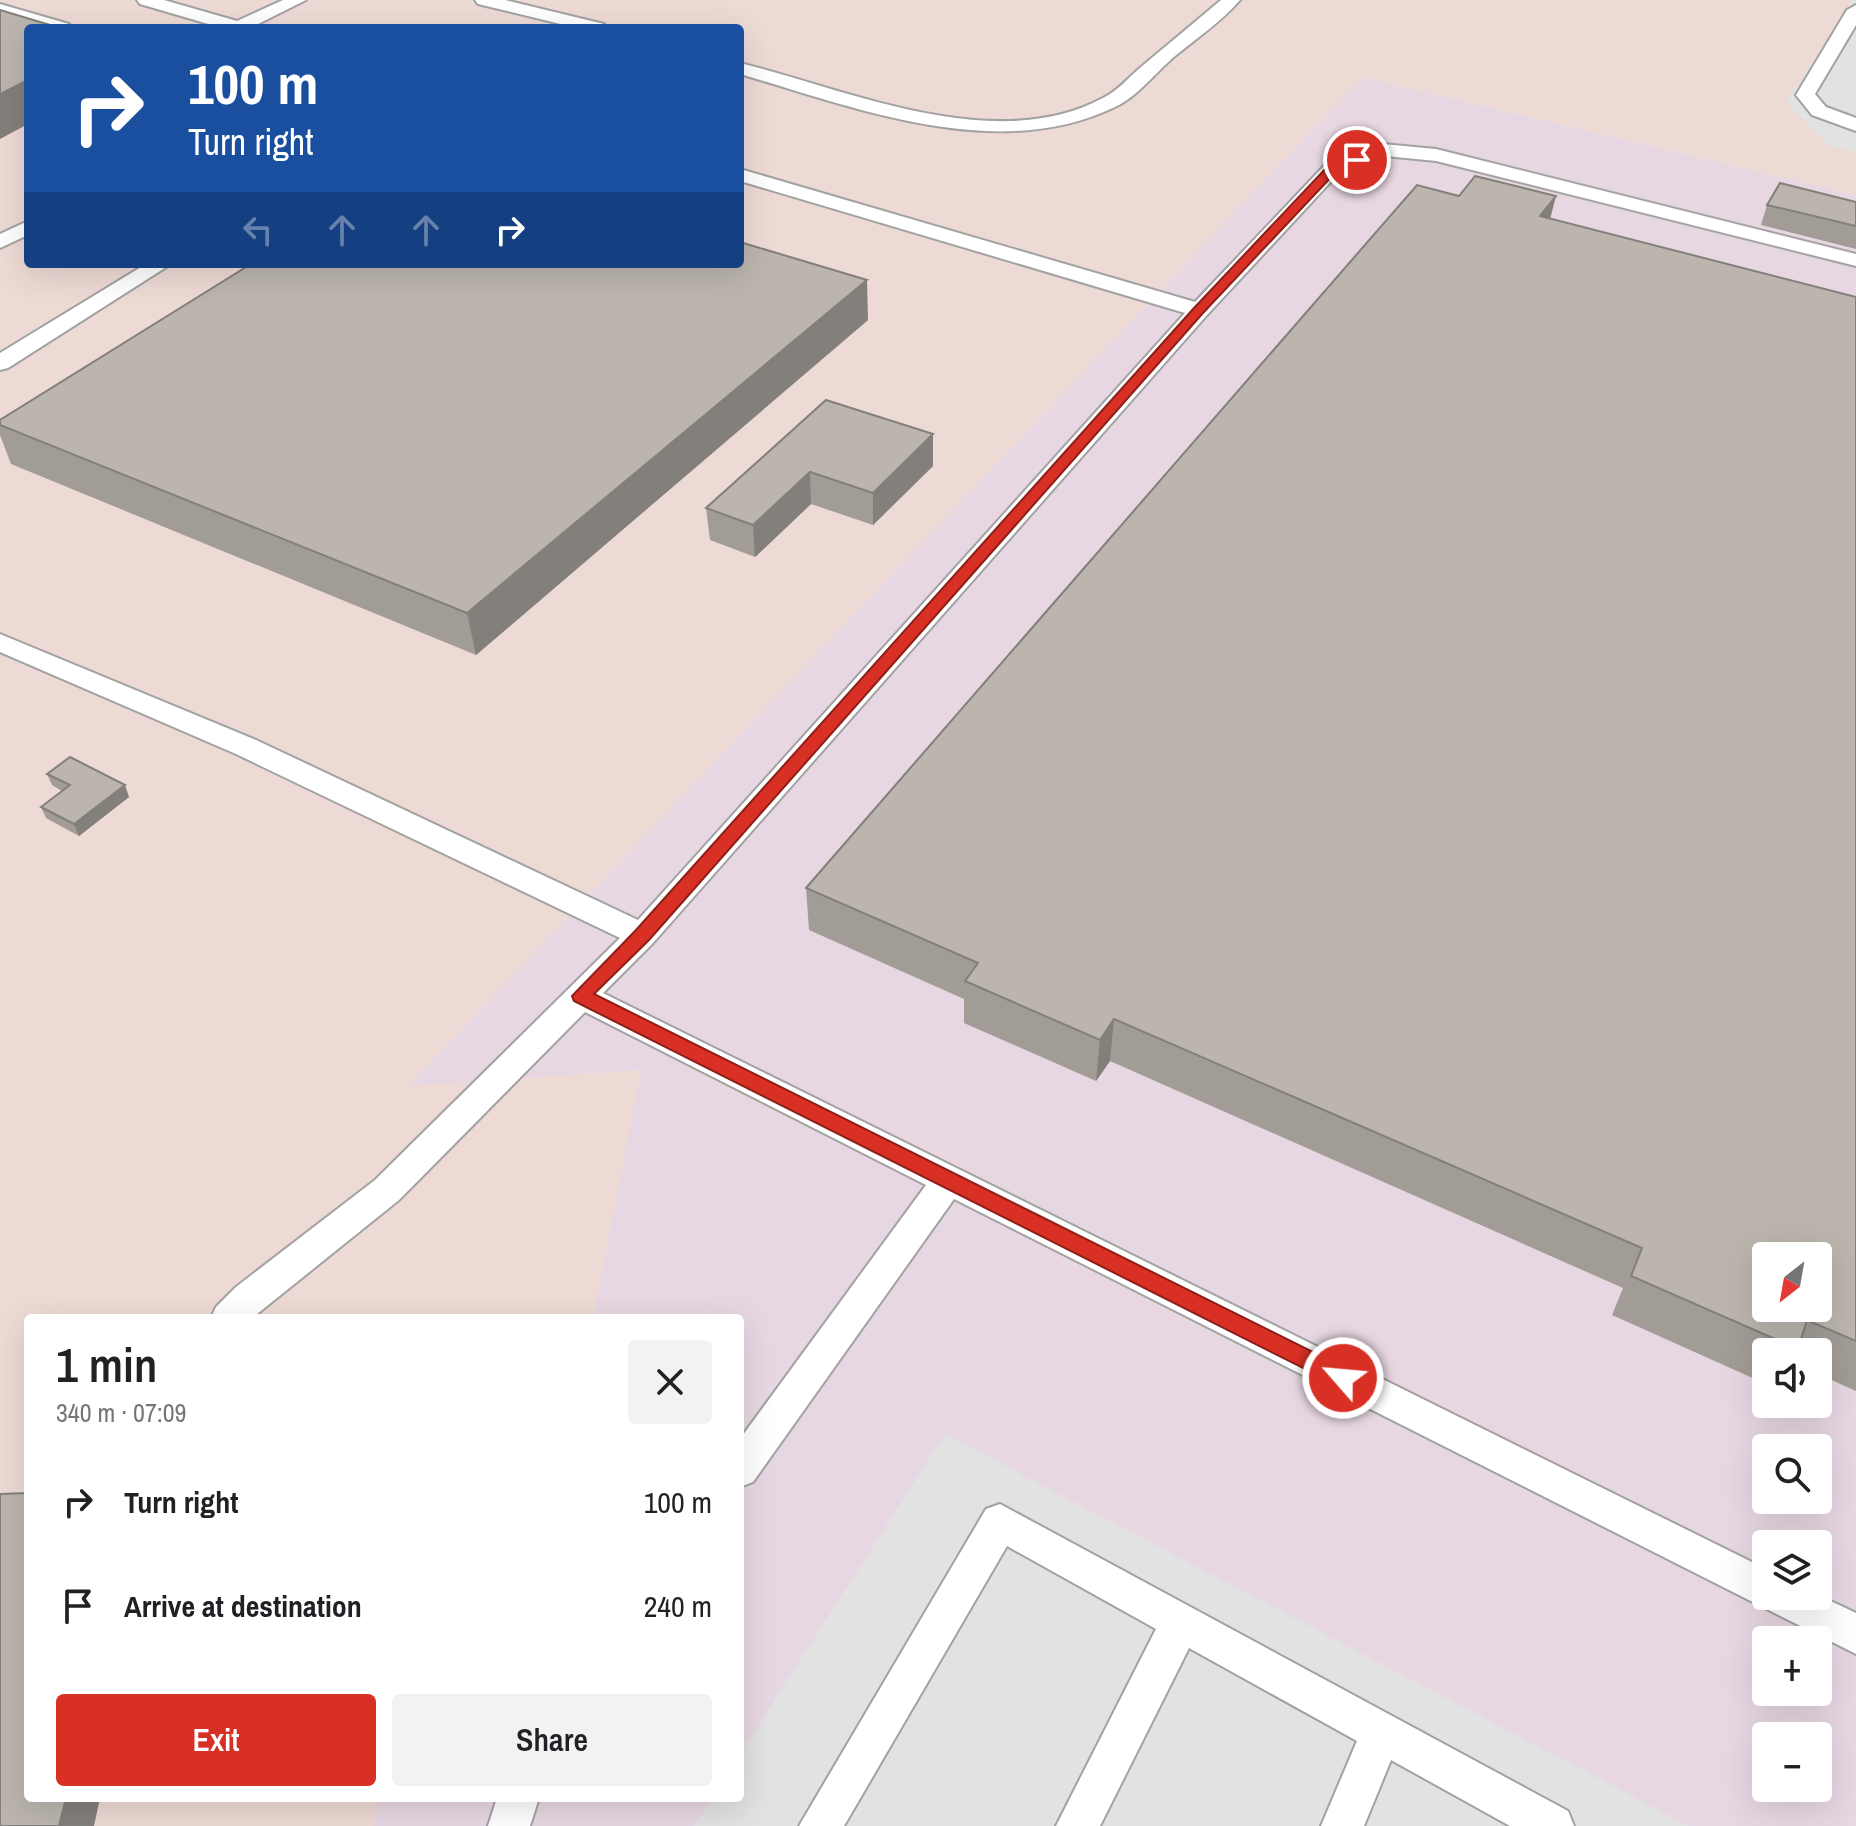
<!DOCTYPE html>
<html lang="en">
<head>
<meta charset="utf-8">
<style>
	:root { --surface:#fff; --page:#f2f2f2; --text:#202124; --muted:#757577; --accent:#d93025 }
	body { margin:0; font-family:"Archivo Narrow",sans-serif; background:var(--page); color:var(--text); height:100vh; display:flex; flex-direction:column; font-size:30px; white-space:nowrap }
	* { box-sizing:border-box; margin:0 }
	p { font-size:26px; color:var(--muted) }
	.icon { flex:none; width:44px; height:44px; fill:none; stroke:currentColor; stroke-width:2; stroke-linecap:round; stroke-linejoin:round }
	.map { position:relative; flex:1; overflow:hidden }
	.side { position:absolute; left:24px; top:1314px; width:720px; height:488px; display:flex; flex-direction:column; background:var(--surface); border-radius:8px; box-shadow:0 8px 32px #0002 }
	.side>* { flex:none }
	.guide { position:absolute; left:24px; top:24px; width:720px; height:244px; border-radius:8px; box-shadow:0 8px 32px #0002; background:#1a4fa0; color:#fff; overflow:hidden }
	.needle { width:52px; rotate:211deg }
	.controls { position:absolute; left:1752px; top:1242px; display:grid; gap:16px }
	.controls a { display:grid; place-items:center; width:80px; height:80px; border-radius:8px; background:var(--surface); box-shadow:0 8px 32px #0002; font-size:40px }
	.pin { position:absolute; display:grid; place-items:center; width:68px; height:68px; color:#fff; margin:-34px; border:4px solid #fff; border-radius:50%; box-shadow:0 2px 8px #0007 }
	.me { position:absolute; width:88px; margin:-44px; rotate:297deg; stroke-linejoin:round; filter:drop-shadow(0 0 6px #0008) }
	.turn { display:flex; align-items:center; gap:28px; height:168px; padding:0 32px; font-size:36px }
	.turn .icon { width:104px; height:104px; stroke-width:2.5 }
	.turn b { display:block; font-size:56px; line-height:68px }
	.lanes { display:flex; align-items:center; height:76px; padding:0 32px; background:#0003; justify-content:center; gap:40px; direction:ltr }
	.lanes .off { opacity:.35 }
	.round { display:grid; place-items:center; flex:none; width:84px; height:84px; border-radius:8px; background:var(--page) }
	.overview { display:flex; align-items:center; justify-content:space-between; height:136px; padding:0 32px }
	h1 { font-size:48px; font-weight:600; line-height:60px }
	.action { display:flex; gap:16px; margin-top:auto; padding:16px 32px }
	.action a { flex:1; height:92px; border-radius:8px; background:var(--accent); color:#fff; font-size:32px; font-weight:600; line-height:92px; text-align:center }
	.action a+a { background:var(--page); color:var(--text) }
	ul { padding:0; list-style:none }
	li { display:flex; align-items:center; gap:24px; height:104px; padding:0 32px }
	li div { flex:1 }
	li b { display:block; font-size:30px }
	li em { font-style:normal }
	.map>svg:first-child { display:block }
	.commercial { fill:#eedad5; fill-rule:evenodd }
	.industrial { fill:#e7d7e2; fill-rule:evenodd }
	.parking { fill:#e2e2e2 }
	.lines { fill:none; stroke-linecap:round; stroke-linejoin:round }
	.lane-casing { stroke:#a2a2a2; stroke-width:4 }
	.lane { fill:#fff; fill-rule:evenodd }
	.wall { fill:#a19c96 }
	.shaded-wall { fill:#837f7a }
	.building { fill:#bbb5ae; stroke:#837f7a; stroke-width:2; fill-rule:evenodd }
	.route { fill:#d93025; stroke:#8d1f18; stroke-width:2 }
</style>
</head>
<body>
<div class="map">
<svg width="1856" height="1826" viewBox="0 0 1856 1826">
	<rect width="100%" height="100%" fill="#eeede5"/>
	<path class="commercial" d="M0 0H1856V195L1362 77 409 1085 642 1070 593 1318H28V1798H376L373 1826H0ZM28 28H740V264H28Z"/>
	<path class="industrial" d="M1362 77 1856 195V1826H373L376 1798H740V1318H593L641 1070 408 1086ZM1766 1256H1818V1308H1766ZM1766 1352H1818V1404H1766ZM1766 1448H1818V1500H1766ZM1766 1544H1818V1596H1766ZM1766 1640H1818V1692H1766ZM1766 1736H1818V1788H1766Z"/>
	<g class="parking">
		<polygon points="1853,0 1856,0 1856,152 1830,146 1786,102"/>
		<polygon points="945,1434 1689,1826 694,1826 712,1798 740,1798 740,1754"/>
	</g>
	<g class="lines">
		<g class="lane-casing">
			<g id="lane">
				<polygon points="137,0 164,0 237,21 283,0 306,0 250,28 222,28 140,4"/>
				<polygon points="475,0 505,0 604,24 607,28 577,28 478,4"/>
				<path d="M1221 0H1240C1222 21 1196 39 1175 56 1156 72 1137 97 1115 107 997 164 856 108 740 74V63C849 90 995 156 1103 98 1118 91 1129 77 1141 67 1167 45 1194 23 1221 0Z"/>
				<polygon points="0,4 69,24 72,28 45,28 0,14"/>
				<polygon points="1856,5 1856,25 1815,94 1826,107 1856,118 1856,131 1812,115 1796,95 1847,10"/>
				<polygon points="1383,144 1436,149 1856,254 1856,266 1436,161 1385,156 1338,174 1207,315 653,943 603,993 1766,1569 1766,1596 1818,1595 1856,1613 1856,1654 954,1199 753,1482 740,1487 740,1439 926,1185 585,1012 399,1200 252,1318 211,1318 216,1307 236,1287 375,1180 620,938 236,754 0,652 0,634 256,740 638,920 1185,313 740,181 740,169 1195,302 1324,166"/>
				<polygon points="28,221 28,235 0,248 0,234"/>
				<polygon points="146,264 171,264 8,368 0,370 0,353"/>
				<polygon points="1000,1504 1568,1811 1574,1826 1510,1826 1391,1760 1364,1826 1321,1826 1357,1741 1189,1648 1100,1826 1056,1826 1156,1629 1007,1546 844,1826 799,1826 986,1509"/>
				<polygon points="497,1798 539,1798 530,1826 488,1826"/>
			</g>
		</g>
		<use href="#lane" class="lane"/>
	</g>
	<g class="wall">
		<polygon points="1459,196 1856,297 1856,1391 1818,1374 1818,1352 1766,1352 1766,1384 1612,1315 1623,1288 1110,1061 1096,1081 964,1023 964,999 809,930 806,888"/>
		<polygon points="1856,202 1856,249 1761,225 1767,205"/>
		<polygon points="868,320 476,655 11,464 0,435 0,420"/>
		<polygon points="826,400 933,466 873,525 811,504 755,557 710,540 706,508"/>
		<polygon points="47,774 129,797 79,836 46,818 41,807 62,791 52,785"/>
	</g>
	<g class="shaded-wall">
		<polygon points="28,80 28,124 0,139 0,94"/>
		<polygon points="1556,196 1546,235 1540,216"/>
		<polygon points="867,280 868,320 476,655 467,613"/>
		<polygon points="933,434 933,466 873,525 873,493"/>
		<polygon points="810,472 811,504 755,557 753,525"/>
		<polygon points="125,785 129,797 79,836 74,824"/>
		<polygon points="1114,1019 1110,1061 1096,1081 1100,1040"/>
		<polygon points="66,1798 100,1798 94,1826 59,1826"/>
	</g>
	<g class="building">
		<polygon points="0,10 60,28 28,28 28,80 0,94"/>
		<path d="M1475 176 1556 196 1540 216 1856 297V1341L1807 1320 1798 1349 1631 1276 1642 1248 1114 1019 1100 1040 965 981 978 963 806 888 1417 185 1459 196ZM1766 1256H1818V1308H1766Z"/>
		<polygon points="1780,183 1856,202 1856,226 1767,205"/>
		<polygon points="740,242 867,280 467,613 0,425 0,420 251,264 740,264"/>
		<polygon points="826,400 933,434 873,493 810,472 753,525 706,508"/>
		<polygon points="70,757 125,785 74,824 41,807 70,785 47,774"/>
		<polygon points="28,1493 28,1798 66,1798 59,1826 0,1826 0,1494"/>
	</g>
	<polygon class="route" points="1357,157 1361,158 1361,163 1335,173 1203,313 649,940 594,994 1351,1371 1354,1378 1351,1385 1343,1388 574,1001 572,996 636,930 1194,308 1326,168"/>
</svg>
<div class="controls">
<a><svg class="needle" viewBox="-14 -14 28 28"><path d="M0-13l5 13h-10z" fill="#e53935"/><path d="M0 13l5-13h-10z" fill="#757577"/></svg></a>
<a><svg class="icon" aria-label="sound" viewBox="0 0 24 24"><path d="M4 9h4l5-4v14l-5-4H4zM17 9q2 3 0 6"/></svg></a>
<a><svg class="icon" aria-label="search" viewBox="0 0 24 24"><circle cx="10" cy="10" r="6"/><path d="M15 15l6 6"/></svg></a>
<a><svg class="icon" aria-label="layers" viewBox="0 0 24 24"><path d="M12 4l9 5-9 5-9-5zM3 14l9 5 9-5"/></svg></a>
<a>+</a>
<a>−</a>
</div>
<div class="pin" style="left:1357px;top:160px;background:#d93025"><svg class="icon" aria-label="arrive" viewBox="0 0 24 24"><path d="M6 21V4h12l-3 4 3 4H6"/></svg></div>
<svg class="me" style="left:1343px;top:1378px" viewBox="-20 -20 40 40"><circle r="17" fill="#d93025" stroke="#fff" stroke-width="3"/><path d="M0-11L8 9 0 5-8 9z" fill="#fff"/></svg>
<div class="guide">
<div class="turn"><svg class="icon" aria-label="right" viewBox="0 0 24 24"><path d="M7 20v-9h11M14 6l5 5-5 5"/></svg><div><b>100 m</b>Turn right</div></div>
<div class="lanes"><svg class="icon off" aria-label="left" viewBox="0 0 24 24"><path d="M17 20v-9H6M10 6l-5 5 5 5"/></svg><svg class="icon off" aria-label="ahead" viewBox="0 0 24 24"><path d="M12 20V5M6 11l6-6 6 6"/></svg><svg class="icon off" aria-label="ahead" viewBox="0 0 24 24"><path d="M12 20V5M6 11l6-6 6 6"/></svg><svg class="icon" aria-label="right" viewBox="0 0 24 24"><path d="M7 20v-9h11M14 6l5 5-5 5"/></svg></div>
</div>
<section class="side">
<div class="overview"><div><h1>1 min</h1><p>340 m · 07:09</p></div><a class="round"><svg class="icon" aria-label="close" viewBox="0 0 24 24"><path d="M6 6l12 12M18 6L6 18"/></svg></a></div>
<ul>
<li><svg class="icon" aria-label="right" viewBox="0 0 24 24"><path d="M7 20v-9h11M14 6l5 5-5 5"/></svg><div><b>Turn right</b></div><em>100 m</em></li>
<li><svg class="icon" aria-label="arrive" viewBox="0 0 24 24"><path d="M6 21V4h12l-3 4 3 4H6"/></svg><div><b>Arrive at destination</b></div><em>240 m</em></li>
</ul>
<div class="action"><a>Exit</a><a>Share</a></div>
</section>
</div>
</body>
</html>
